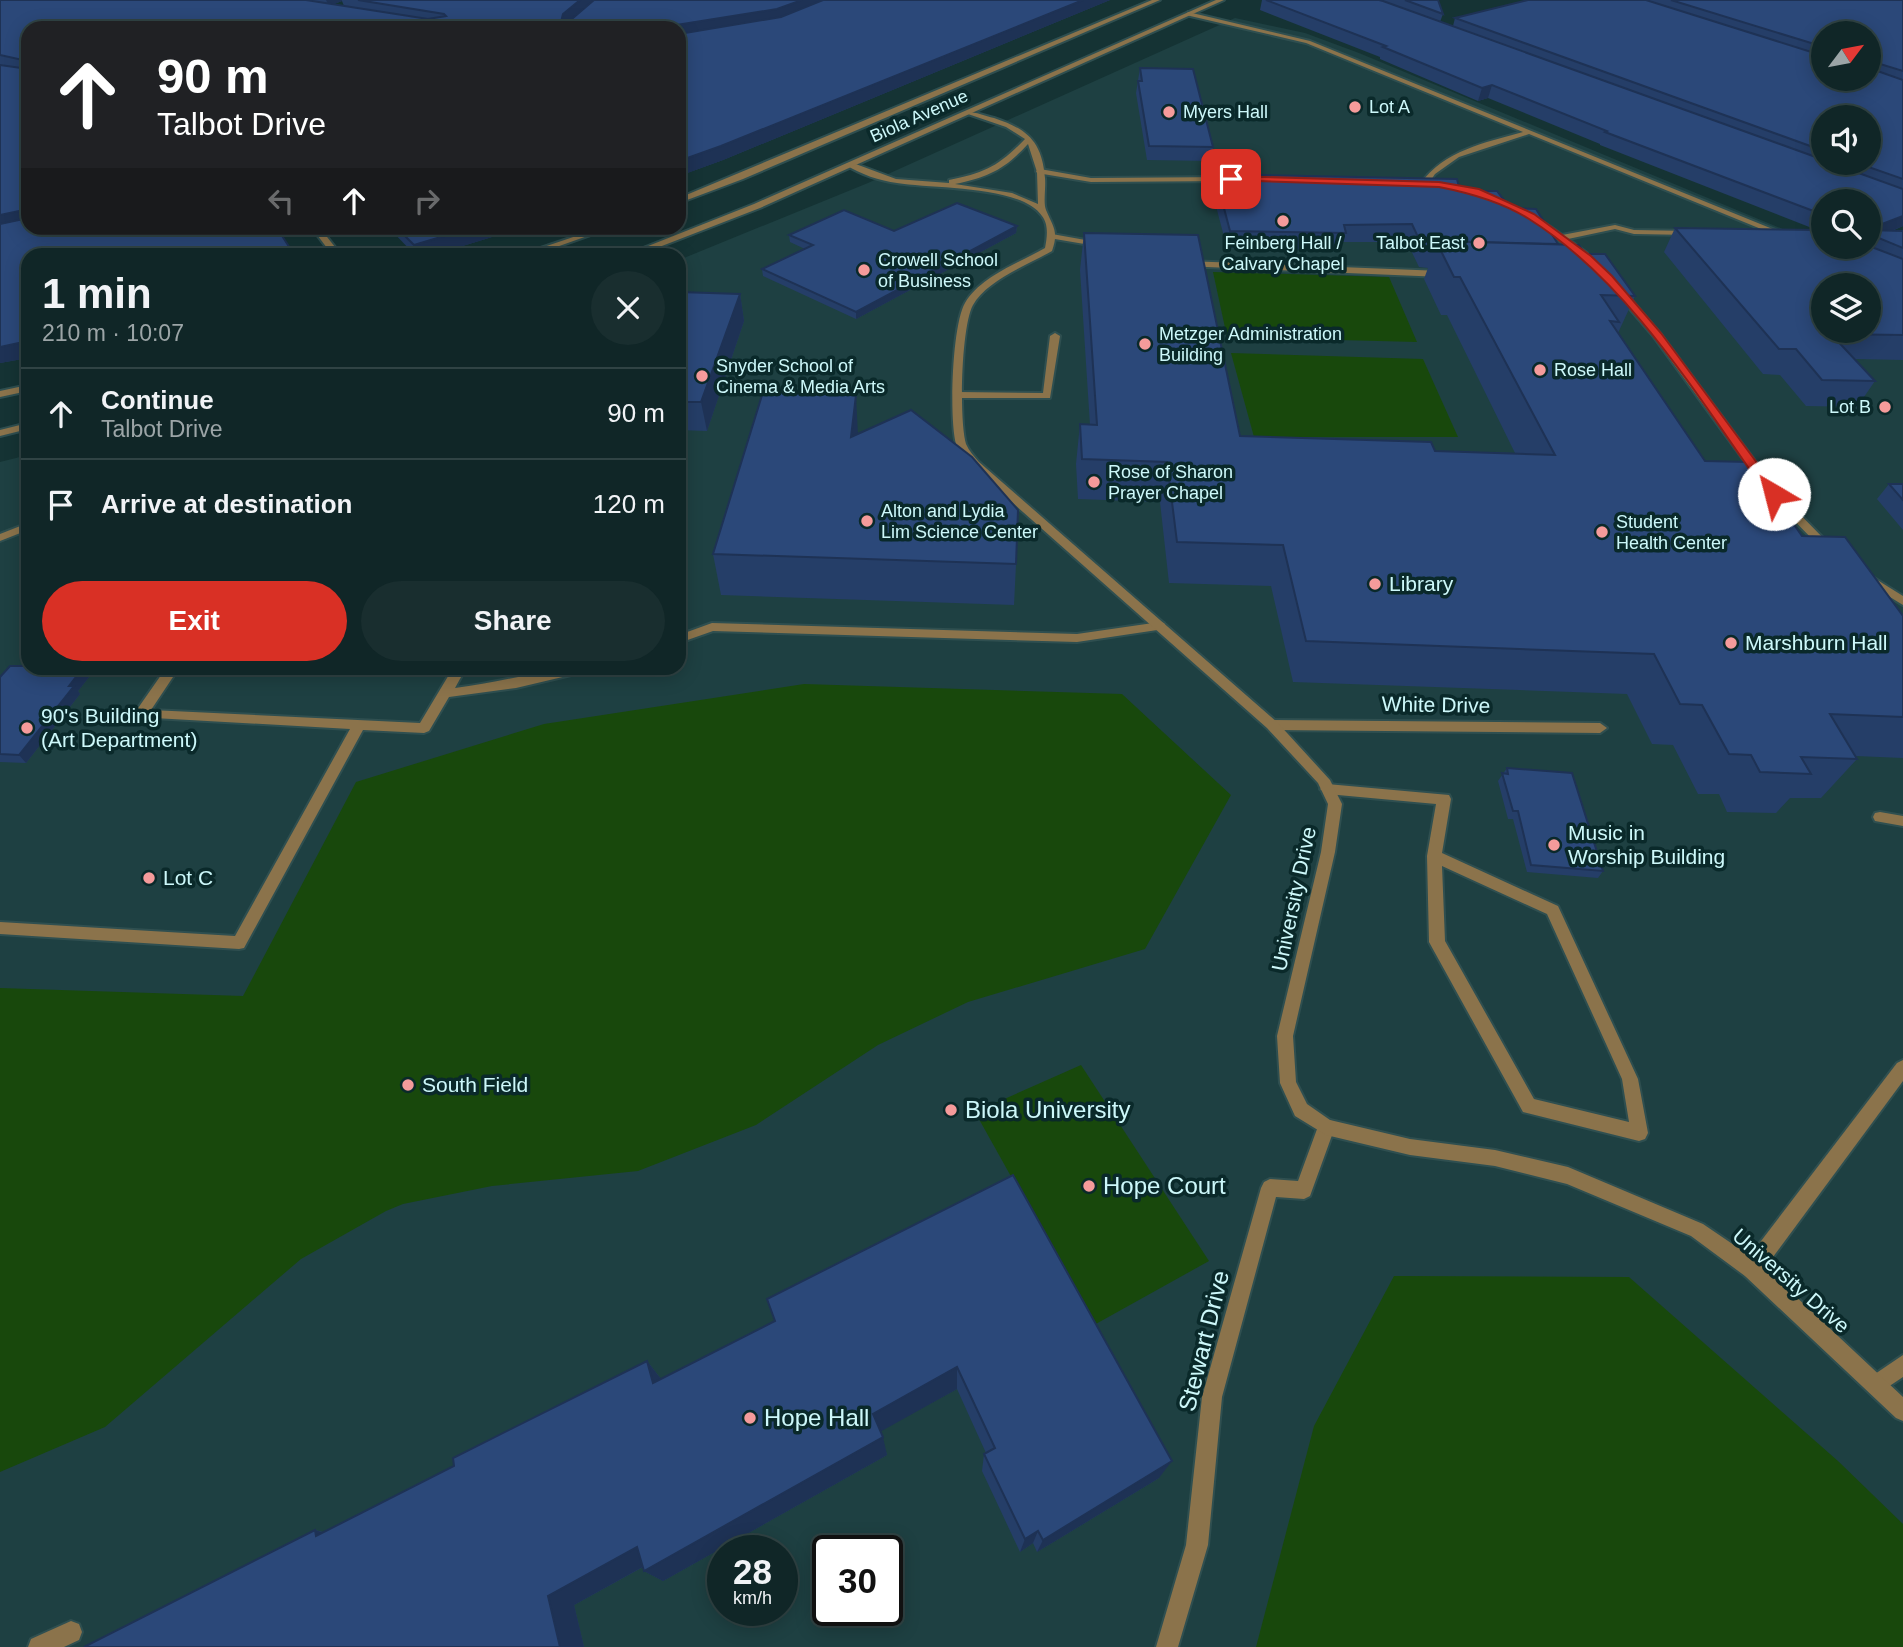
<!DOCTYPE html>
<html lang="en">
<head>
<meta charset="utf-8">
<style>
	:root { --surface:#102627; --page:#192e2f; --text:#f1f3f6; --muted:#9ca5a7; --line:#304344; --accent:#d93025 }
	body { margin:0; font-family:Arial,sans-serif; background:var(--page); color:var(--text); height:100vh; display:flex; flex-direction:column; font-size:26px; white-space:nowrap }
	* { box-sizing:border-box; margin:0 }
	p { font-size:23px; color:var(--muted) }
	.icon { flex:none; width:38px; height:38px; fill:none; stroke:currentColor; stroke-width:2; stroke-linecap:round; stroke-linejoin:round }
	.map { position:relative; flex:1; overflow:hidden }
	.details { position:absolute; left:21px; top:248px; width:665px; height:427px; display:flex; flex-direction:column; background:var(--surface); border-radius:21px; box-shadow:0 4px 18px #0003,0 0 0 2px var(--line) }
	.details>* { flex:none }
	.top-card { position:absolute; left:21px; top:21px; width:665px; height:214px; border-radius:21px; box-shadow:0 4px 18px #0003,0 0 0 2px var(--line); background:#202124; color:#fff; overflow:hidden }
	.needle { width:46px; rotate:58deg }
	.buttons { position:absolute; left:1811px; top:21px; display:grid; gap:14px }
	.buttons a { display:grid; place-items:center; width:70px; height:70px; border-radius:50%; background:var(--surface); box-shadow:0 4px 18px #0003,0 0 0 2px var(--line); font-size:35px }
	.speed { position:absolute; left:707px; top:1535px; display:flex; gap:14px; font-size:35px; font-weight:700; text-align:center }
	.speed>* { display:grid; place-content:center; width:91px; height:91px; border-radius:50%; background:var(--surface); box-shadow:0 4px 18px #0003,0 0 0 2px var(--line); line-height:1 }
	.speed small { font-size:18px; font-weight:400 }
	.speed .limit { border:4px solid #111; border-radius:10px; background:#fff; color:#111 }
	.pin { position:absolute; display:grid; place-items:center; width:60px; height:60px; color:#fff; margin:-30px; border-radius:14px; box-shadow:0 4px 10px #0006 }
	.me { position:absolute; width:77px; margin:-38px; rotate:323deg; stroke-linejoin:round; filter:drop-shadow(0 0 5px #0008) }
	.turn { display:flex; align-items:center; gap:24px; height:147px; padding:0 21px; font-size:32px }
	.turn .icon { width:91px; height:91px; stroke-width:2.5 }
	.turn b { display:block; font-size:49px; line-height:60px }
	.lanes { display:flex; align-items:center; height:66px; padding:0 21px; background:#0003; justify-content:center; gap:35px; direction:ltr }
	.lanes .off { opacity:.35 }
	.round { display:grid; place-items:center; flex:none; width:74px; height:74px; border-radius:37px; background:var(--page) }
	.headline { display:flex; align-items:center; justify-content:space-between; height:119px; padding:0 21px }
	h1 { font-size:42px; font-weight:800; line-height:52px }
	.cta { display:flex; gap:14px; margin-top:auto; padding:14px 21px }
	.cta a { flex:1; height:80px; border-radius:42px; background:var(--accent); color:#fff; font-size:28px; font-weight:800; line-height:80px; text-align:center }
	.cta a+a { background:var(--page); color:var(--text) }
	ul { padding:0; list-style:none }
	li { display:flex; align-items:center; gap:21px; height:91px; padding:0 21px; border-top:2px solid var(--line) }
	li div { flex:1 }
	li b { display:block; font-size:26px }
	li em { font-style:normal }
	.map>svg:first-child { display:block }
	.built { fill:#1e4042; fill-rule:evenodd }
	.green { fill:#18480c }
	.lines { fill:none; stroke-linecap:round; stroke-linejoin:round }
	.service-casing { stroke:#2f4f50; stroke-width:4 }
	.pedestrian-casing { stroke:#2f4f50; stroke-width:4 }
	.minor-casing { stroke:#2f4f50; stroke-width:4 }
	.tertiary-casing { stroke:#2f4f50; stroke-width:4 }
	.service { fill:#8b734b; fill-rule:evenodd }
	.pedestrian { fill:#8b734b; fill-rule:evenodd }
	.minor { fill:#8b734b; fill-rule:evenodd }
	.tertiary { fill:#8b734b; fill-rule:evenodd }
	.wall { fill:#253e68; fill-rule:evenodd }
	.shaded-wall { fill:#1e3255 }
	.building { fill:#2b4879; stroke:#1e3255; stroke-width:2; fill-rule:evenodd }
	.route { fill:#d93025; stroke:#8d1f18; stroke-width:2 }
	.poi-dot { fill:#f59b9b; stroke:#0a292a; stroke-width:2.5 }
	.labels { text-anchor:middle; stroke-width:7; stroke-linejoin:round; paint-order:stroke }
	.far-poi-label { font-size:18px; fill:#cdf8fa; stroke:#0a292a; text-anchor:start }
	.far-street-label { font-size:18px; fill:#cdf8fa; stroke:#0a292a }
	.poi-label { font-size:21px; fill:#cdf8fa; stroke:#0a292a; text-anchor:start }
	.street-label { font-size:21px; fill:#cdf8fa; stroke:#0a292a }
	.near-poi-label { font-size:24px; fill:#cdf8fa; stroke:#0a292a; text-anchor:start }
	.near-street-label { font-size:24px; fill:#cdf8fa; stroke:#0a292a }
</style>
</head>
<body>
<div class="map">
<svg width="1903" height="1647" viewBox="0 0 1903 1647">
	<rect width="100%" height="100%" fill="#153334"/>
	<path class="built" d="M1235 18 1305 33 1359 53 1903 279V1647H0V462L28 455V668H679V260L868 183ZM1824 285H1869V331H1824ZM723 1550H782V1610H723ZM828 1550H887V1610H828Z"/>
	<g class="green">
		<polygon points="1213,272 1389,277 1417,342 1227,337"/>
		<polygon points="1231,353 1423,359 1458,437 1254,437"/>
		<polygon points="804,684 1122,694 1231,795 1145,949 968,1002 878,1045 756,1125 638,1171 492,1186 403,1204 386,1211 301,1259 105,1427 0,1472 0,988 243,996 356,782 544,724"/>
		<polygon points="1081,1065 1209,1261 1094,1325 975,1112"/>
		<polygon points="1394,1276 1629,1277 1838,1461 1903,1524 1903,1647 1256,1647 1314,1426"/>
	</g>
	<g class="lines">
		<g class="service-casing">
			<g id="service">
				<path d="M1188 12 1310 41 1790 236 1783 238 1529 134 1459 157 1435 174 1427 186H1421L1420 184C1445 150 1484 143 1523 132L1306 43 1186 15Z"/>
				<polygon points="1040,169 1091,178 1232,177 1236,179 1232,181 1091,182 1037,173 1036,171"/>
				<path d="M1441 183C1486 192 1525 208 1562 235L1615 225 1634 230 1691 231 1695 233 1691 235 1634 234 1615 229 1568 239 1587 253V257H1584L1515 212 1480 197 1438 187 1437 185Z"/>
				<polygon points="1052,234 1102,243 1106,245 1102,247 1049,238 1049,234"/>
				<polygon points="1186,261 1442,271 1446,274 1442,277 1183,266 1182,264"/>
				<polygon points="1055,333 1060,336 1050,398 958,398 953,395 958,392 1043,393 1050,336"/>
				<polygon points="28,523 28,530 0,541 0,534"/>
				<polygon points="1160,622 1164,623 1166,626 1164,629 1077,642 713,631 679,643 679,635 712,623 1077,634"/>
				<path d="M166 668H179L151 710 420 723 453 668H466L455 688C500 683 545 668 590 668L588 671 516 688 449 697 429 731 424 733 363 730 244 948 239 949 0 934V922L235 936 350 729 136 717 135 714 136 711Z"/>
				<polygon points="1272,720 1600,723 1607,728 1600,733 1272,730 1265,725"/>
				<path d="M1327 784 1449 795 1451 799 1442 853 1558 906 1638 1079 1648 1133 1645 1139 1639 1141 1523 1112 1429 942 1427 856 1436 804 1327 794 1320 789ZM1442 866 1547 914 1622 1079 1629 1122 1534 1099 1445 941Z"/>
				<polygon points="1880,812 1903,816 1903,826 1875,821 1873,817 1875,813"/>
				<polygon points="1903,1060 1903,1081 1759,1276 1752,1278 1745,1276 1743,1269 1745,1262 1897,1063"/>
				<polygon points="1903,1355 1903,1377 1876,1395 1869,1392 1866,1385 1869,1378"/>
				<polygon points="71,1621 79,1624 82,1632 79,1640 64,1647 28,1647 31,1639"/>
			</g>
		</g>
		<g class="pedestrian-casing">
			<polygon id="pedestrian" points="1326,1119 1332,1121 1335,1127 1310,1196 1304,1199 1276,1197 1222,1397 1208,1545 1178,1647 1156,1647 1186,1545 1202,1397 1261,1188 1264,1182 1270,1179 1298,1181 1320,1121"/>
		</g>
		<g class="minor-casing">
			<g id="minor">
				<polygon points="1152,0 1160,0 743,179 679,203 679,198"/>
				<path d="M968 112C976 112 985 116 994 118 1027 129 1042 141 1045 178 1046 187 1043 203 1046 210 1053 227 1059 231 1052 251 1029 264 986 281 973 305 961 327 959 421 966 444 969 451 974 456 979 462L1277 722 1330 780 1342 804 1335 852 1293 1036 1296 1082 1307 1104 1330 1120 1410 1139 1495 1150 1568 1167 1703 1224 1759 1262 1903 1397V1421L1896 1418 1745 1276 1691 1236 1567 1184 1495 1166 1410 1155 1326 1135 1295 1116 1280 1083 1277 1036 1321 852 1328 804 1318 783 1267 728 971 466C966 459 959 453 956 444 949 419 952 325 965 303 981 276 1019 263 1045 248 1047 238 1049 225 1042 216 1021 185 932 189 897 183 880 181 860 174 846 165L853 163 896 179 949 183V180C985 173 999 166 1025 139L1006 127 968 114ZM1028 144 1037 172 1038 204 1012 193 955 184C989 177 1005 169 1028 144Z"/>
				<polygon points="312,228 320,228 342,256 333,256"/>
				<polygon points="600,228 610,228 531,256 517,256"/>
				<polygon points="1617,290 1623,290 1660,333 1778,492 1831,546 1831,550 1823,550 1770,496 1654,337 1617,294"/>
				<polygon points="28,385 28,391 0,397 0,391"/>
				<polygon points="1866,573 1903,596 1903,605 1862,580 1860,577"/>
			</g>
		</g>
		<g class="tertiary-casing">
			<g id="tertiary">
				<polygon points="1216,0 1224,0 760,208 636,256 623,256 754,204"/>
				<polygon points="28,423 28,429 0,436 0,430"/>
			</g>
		</g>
		<use href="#service" class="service"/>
		<use href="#pedestrian" class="pedestrian"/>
		<use href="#minor" class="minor"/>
		<use href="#tertiary" class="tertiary"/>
	</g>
	<g class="wall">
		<path d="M0 0H1110L723 160 679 176V28H28V358L0 363ZM342 1 344 6 334 4Z"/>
		<path d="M1262 0H1438L1443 14 1440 22 1453 26 1455 18 1528 0H1903V226L1892 231H1903V360L1855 359 1875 381 1857 407 1806 406 1780 375 1763 374 1664 252 1675 228 1817 230 1600 145V144L1488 98 1478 101 1380 59V57L1260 10ZM1824 33 1869 79H1824ZM1824 117 1869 163H1824ZM1824 201H1869V247H1824Z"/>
		<polygon points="1140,68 1213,147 1211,161 1147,160 1136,93"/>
		<polygon points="1215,174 1460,191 1510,208 1558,244 1585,254 1635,296 1618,333 1705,461 1903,616 1903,758 1856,756 1857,759 1821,798 1790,798 1776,813 1727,812 1719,794 1698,794 1673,745 1652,744 1627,694 1293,682 1271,586 1169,583 1160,502 1078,499 1076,464 1080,424 1090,425 1080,270 1084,233 1240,436 1435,451 1515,453 1447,315 1441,315 1424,279 1428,268 1419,267 1407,242 1343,242 1341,250 1227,248 1212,191"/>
		<polygon points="1017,226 1016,233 856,319 763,276 762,269 805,249 790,242 789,235"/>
		<polygon points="389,228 521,228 430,256 416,256"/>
		<polygon points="679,292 740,294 744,321 707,431 679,430"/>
		<polygon points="858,434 1016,564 1014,605 721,595 713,554"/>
		<polygon points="1889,484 1903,484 1903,530 1877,499"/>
		<polygon points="0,677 89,677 78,691 80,694 26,763 0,762"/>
		<polygon points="1507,768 1603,871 1598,878 1527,872 1513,819 1508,819 1498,781"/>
		<polygon points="1013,1175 1159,1478 1037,1552 1033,1543 1020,1552 982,1471 984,1454 986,1453 957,1389 880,1431 887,1455 663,1581 644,1571 643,1567 574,1605 584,1647 84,1647 315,1530 323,1532 454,1466 647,1361 661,1379 775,1321"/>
	</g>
	<g class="shaded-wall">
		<polygon points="326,0 342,0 342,1 329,6"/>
		<polygon points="580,0 597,0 565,26 562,18 563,14"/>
		<polygon points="802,0 834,0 778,20 679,37 679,28 676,28 677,25"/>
		<polygon points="1083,0 1110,0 723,160 679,176 679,161"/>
		<polygon points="185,23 187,28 177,28"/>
		<polygon points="1877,63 1870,75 1869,76 1869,64"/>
		<polygon points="1492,85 1488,98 1478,101 1482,88"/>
		<polygon points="19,211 28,225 0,230 0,215"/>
		<polygon points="1903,216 1903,226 1876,237 1869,229"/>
		<polygon points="1017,226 1016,233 856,319 856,312"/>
		<polygon points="471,228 521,228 430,256 418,256 414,245"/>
		<polygon points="740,294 744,321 707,431 701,402"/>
		<polygon points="28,341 28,358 0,363 0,347"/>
		<polygon points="856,395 858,435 851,437"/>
		<polygon points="82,669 89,677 78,691 80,694 26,763 19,755"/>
		<polygon points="647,1361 664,1383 653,1383"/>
		<polygon points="957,1367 957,1389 878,1433 873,1414"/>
		<polygon points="883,1437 887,1455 663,1581 644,1571"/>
		<polygon points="1172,1461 1159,1478 1037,1552 1043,1540"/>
		<polygon points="315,1530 355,1543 316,1536"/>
		<polygon points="1038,1531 1033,1543 1020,1552 1025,1539"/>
		<polygon points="637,1547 657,1559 574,1605 584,1647 560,1647 548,1596"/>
	</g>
	<g class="building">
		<polygon points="0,0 306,0 428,19 446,16 444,14 358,0 580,0 563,14 562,18 573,18 594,0 802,0 777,9 677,25 676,28 190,28 185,23 177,28 28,28 28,213 19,211 0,215 0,65 21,68 24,66 23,60 0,55"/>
		<polygon points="823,0 1083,0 721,146 679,161 679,34 781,17"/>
		<polygon points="1266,0 1379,0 1383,1 1824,160 1824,163 1831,163 1903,189 1903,216 1869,229 1869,201 1824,201 1824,215 1605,132 1607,131 1492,85 1482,88 1383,47 1386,46"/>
		<polygon points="1405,0 1438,0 1443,14"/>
		<polygon points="1528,0 1646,0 1824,56 1824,79 1869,79 1869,68 1903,80 1903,179 1857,163 1869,163 1869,117 1824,117 1824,151 1455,18"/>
		<polygon points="1671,0 1903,0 1903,71 1877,63 1869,64 1869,33 1824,33 1824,47"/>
		<polygon points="1140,68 1193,69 1213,147 1149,146 1138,81 1142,81"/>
		<polygon points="1215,174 1457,179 1460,191 1497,191 1510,208 1536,209 1558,244 1436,241 1433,250 1424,250 1412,224 1344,225 1346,233 1230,231"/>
		<polygon points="957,203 1017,226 856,312 762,269 813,245 789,235 844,210 894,231"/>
		<polygon points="28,218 28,228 277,228 295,256 28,256 28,341 0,347 0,224"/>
		<polygon points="397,228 471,228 414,245"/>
		<path d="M1675 228 1824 230V247H1869V246L1903 259V335L1831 334 1875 381 1822 380 1796 349H1779ZM1824 285H1869V331H1824Z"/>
		<polygon points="1869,230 1903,231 1903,248 1869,234"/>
		<polygon points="1084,233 1198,235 1240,436 1431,442 1435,451 1555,455 1460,277 1454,277 1436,241 1579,245 1585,254 1605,254 1635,296 1601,295 1619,322 1610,321 1705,461 1750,462 1802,536 1845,537 1903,616 1903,717 1830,714 1857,759 1801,757 1811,774 1760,772 1751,755 1729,754 1702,705 1680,704 1654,654 1306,641 1283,545 1177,542 1167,462 1082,459 1080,424 1097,425"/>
		<polygon points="679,292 740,294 701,402 679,402"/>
		<polygon points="763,392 856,395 851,437 911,410 972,457 1018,510 1016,564 713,554"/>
		<polygon points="1889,484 1903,484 1903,500"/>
		<polygon points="10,666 28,666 28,668 82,669 69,686 74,686 19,755 0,754 0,677"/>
		<polygon points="1507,768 1572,773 1603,871 1531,865 1518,811 1513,811 1502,773 1508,774"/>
		<polygon points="1013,1175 1172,1461 1043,1540 1038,1531 1025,1539 984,1454 995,1448 957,1367 873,1414 883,1437 644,1571 637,1547 548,1596 560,1647 84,1647 315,1530 316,1536 454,1466 453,1458 647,1361 653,1383 775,1321 767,1299"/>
	</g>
	<path class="route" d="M1231 176 1439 182 1479 189 1534 214 1591 256 1612 276 1661 333 1780 494 1769 497C1700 401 1631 283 1529 219 1502 202 1470 193 1439 187L1228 180Z"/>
	<g class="poi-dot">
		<circle cx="1355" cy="107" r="7"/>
		<circle cx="1169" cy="112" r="7"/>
		<circle cx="1283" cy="221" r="7"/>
		<circle cx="1479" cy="243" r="7"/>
		<circle cx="864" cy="270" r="7"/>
		<circle cx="1145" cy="344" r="7"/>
		<circle cx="1540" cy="370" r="7"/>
		<circle cx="702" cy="376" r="7"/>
		<circle cx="1885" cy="407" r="7"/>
		<circle cx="1094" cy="482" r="7"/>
		<circle cx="867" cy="521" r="7"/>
		<circle cx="1602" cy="532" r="7"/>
		<circle cx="1375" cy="584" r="7"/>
		<circle cx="1731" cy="643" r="7"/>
		<circle cx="27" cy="728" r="7"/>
		<circle cx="1554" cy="845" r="7"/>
		<circle cx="149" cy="878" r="7"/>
		<circle cx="408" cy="1085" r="7"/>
		<circle cx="951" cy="1110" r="7"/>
		<circle cx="1089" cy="1186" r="7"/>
		<circle cx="750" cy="1418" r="7"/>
	</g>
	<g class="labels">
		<g class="far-poi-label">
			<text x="1369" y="113">Lot A</text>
			<text x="1183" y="118">Myers Hall</text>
			<text x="1283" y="249" text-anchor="middle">Feinberg Hall /<tspan x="1283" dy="21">Calvary Chapel</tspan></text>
			<text x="1465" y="249" text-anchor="end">Talbot East</text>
			<text x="878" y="266">Crowell School<tspan x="878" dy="21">of Business</tspan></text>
			<text x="1159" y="340">Metzger Administration<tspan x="1159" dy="21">Building</tspan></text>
			<text x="716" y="372">Snyder School of<tspan x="716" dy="21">Cinema &amp; Media Arts</tspan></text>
			<text x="1554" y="376">Rose Hall</text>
			<text x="1871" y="413" text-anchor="end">Lot B</text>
			<text x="1108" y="478">Rose of Sharon<tspan x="1108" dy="21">Prayer Chapel</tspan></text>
			<text x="881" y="517">Alton and Lydia<tspan x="881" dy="21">Lim Science Center</tspan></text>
			<text x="1616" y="528">Student<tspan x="1616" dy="21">Health Center</tspan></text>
		</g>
		<g class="far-street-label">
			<text transform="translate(919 116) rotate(-24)" y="6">Biola Avenue</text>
		</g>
		<g class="poi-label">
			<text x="1389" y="591">Library</text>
			<text x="1745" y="650">Marshburn Hall</text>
			<text x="41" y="723">90's Building<tspan x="41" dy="24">(Art Department)</tspan></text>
			<text x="1568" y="840">Music in<tspan x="1568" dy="24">Worship Building</tspan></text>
			<text x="163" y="885">Lot C</text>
			<text x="422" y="1092">South Field</text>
		</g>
		<g class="street-label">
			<text transform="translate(1436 705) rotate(1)" y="7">White Drive</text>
			<text transform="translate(1294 899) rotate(-78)" y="7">University Drive</text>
			<text transform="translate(1791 1281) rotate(41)" y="7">University Drive</text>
		</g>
		<g class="near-poi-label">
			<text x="965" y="1118">Biola University</text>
			<text x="1103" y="1194">Hope Court</text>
			<text x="764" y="1426">Hope Hall</text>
		</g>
		<g class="near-street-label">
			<text transform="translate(1204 1341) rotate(-76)" y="8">Stewart Drive</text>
		</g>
	</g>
</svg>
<div class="buttons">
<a><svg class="needle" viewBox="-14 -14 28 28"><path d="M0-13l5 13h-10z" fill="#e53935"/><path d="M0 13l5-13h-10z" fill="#9ca5a7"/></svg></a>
<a><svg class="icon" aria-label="sound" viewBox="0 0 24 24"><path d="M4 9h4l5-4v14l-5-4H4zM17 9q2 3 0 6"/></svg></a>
<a><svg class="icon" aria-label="search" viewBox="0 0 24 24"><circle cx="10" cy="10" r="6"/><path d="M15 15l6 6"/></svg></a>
<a><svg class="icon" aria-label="layers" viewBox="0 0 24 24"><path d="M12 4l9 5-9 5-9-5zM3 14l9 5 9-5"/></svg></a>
</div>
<div class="speed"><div>28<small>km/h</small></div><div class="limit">30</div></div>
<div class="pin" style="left:1231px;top:179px;background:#d93025"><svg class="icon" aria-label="arrive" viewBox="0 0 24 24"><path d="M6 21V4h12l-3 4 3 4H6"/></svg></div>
<svg class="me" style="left:1774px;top:494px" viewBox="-20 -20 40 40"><circle r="19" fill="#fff"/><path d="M0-13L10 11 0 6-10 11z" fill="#d93025"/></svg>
<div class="top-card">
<div class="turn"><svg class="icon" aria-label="ahead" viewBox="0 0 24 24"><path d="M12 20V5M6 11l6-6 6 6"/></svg><div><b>90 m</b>Talbot Drive</div></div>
<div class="lanes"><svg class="icon off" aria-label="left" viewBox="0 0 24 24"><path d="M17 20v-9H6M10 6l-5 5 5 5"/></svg><svg class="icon" aria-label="ahead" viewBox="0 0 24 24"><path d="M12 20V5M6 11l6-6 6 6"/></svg><svg class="icon off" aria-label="right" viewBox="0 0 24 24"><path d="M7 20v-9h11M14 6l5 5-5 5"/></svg></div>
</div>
<section class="details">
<div class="headline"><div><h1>1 min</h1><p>210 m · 10:07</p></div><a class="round"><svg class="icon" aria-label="close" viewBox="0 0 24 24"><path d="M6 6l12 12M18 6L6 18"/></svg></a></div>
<ul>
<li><svg class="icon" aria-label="ahead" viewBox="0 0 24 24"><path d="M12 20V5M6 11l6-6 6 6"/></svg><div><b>Continue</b><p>Talbot Drive</p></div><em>90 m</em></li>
<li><svg class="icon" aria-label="arrive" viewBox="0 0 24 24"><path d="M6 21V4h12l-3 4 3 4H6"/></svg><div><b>Arrive at destination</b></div><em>120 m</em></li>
</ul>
<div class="cta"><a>Exit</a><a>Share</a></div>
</section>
</div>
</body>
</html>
